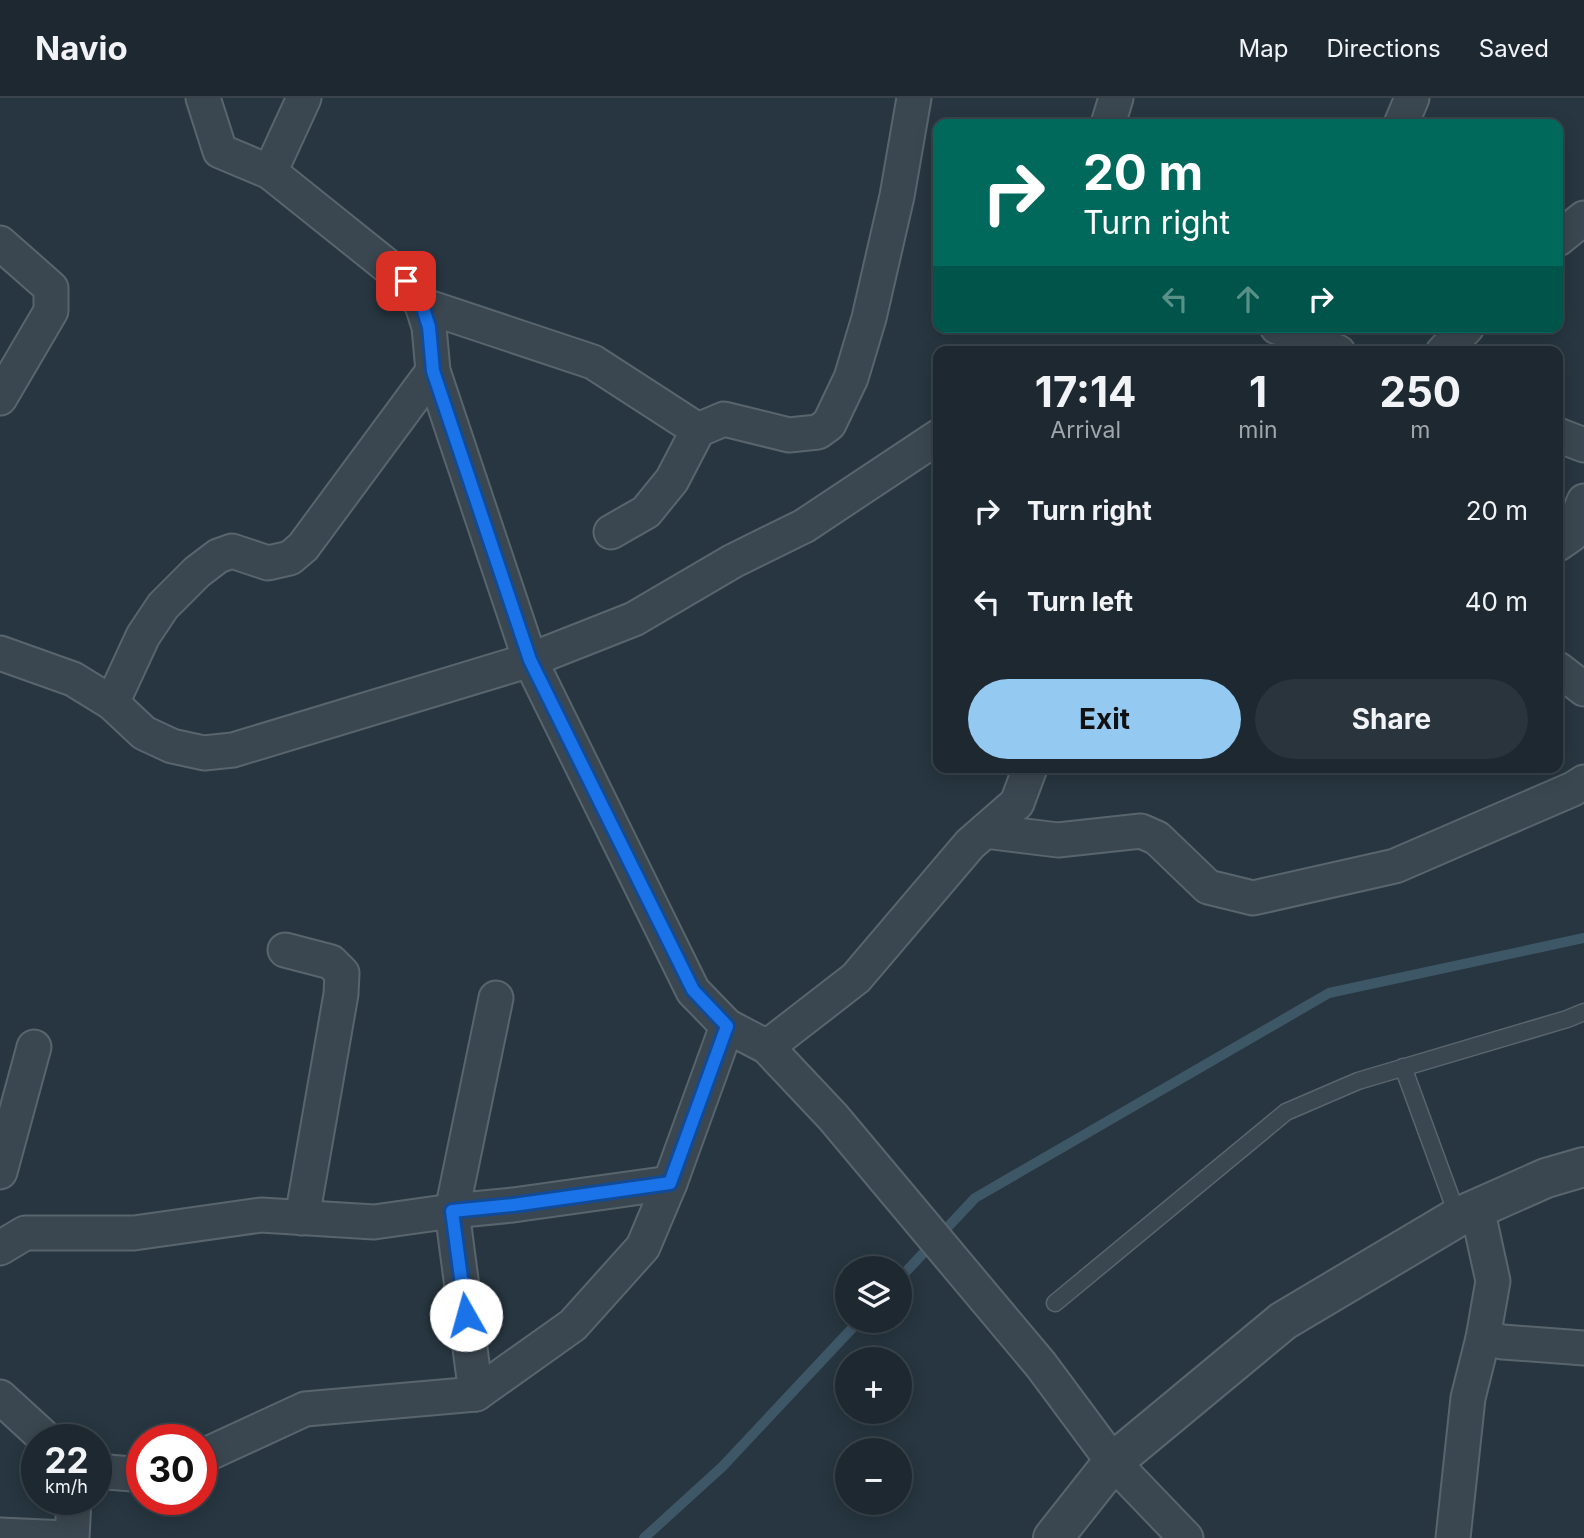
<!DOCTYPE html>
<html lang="en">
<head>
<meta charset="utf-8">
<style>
	:root { --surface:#1d2830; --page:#2a343c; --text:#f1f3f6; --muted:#a0a6ab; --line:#3b444c; --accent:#94c9f2 }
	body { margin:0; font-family:Inter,sans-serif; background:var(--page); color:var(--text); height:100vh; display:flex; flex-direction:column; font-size:26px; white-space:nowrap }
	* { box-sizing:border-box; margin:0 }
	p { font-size:23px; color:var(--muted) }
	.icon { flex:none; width:38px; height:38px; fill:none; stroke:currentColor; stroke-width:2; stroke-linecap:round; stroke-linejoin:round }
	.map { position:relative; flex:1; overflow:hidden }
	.sheet { position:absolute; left:933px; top:248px; width:630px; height:427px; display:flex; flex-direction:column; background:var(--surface); border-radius:14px; box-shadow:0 4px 18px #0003,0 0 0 2px var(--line) }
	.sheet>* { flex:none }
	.banner { position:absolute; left:933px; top:21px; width:630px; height:214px; border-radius:14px; box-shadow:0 4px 18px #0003,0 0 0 2px var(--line); background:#00695c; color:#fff; overflow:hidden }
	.fabs { position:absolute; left:835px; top:1158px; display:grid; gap:14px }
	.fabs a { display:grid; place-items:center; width:77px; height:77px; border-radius:50%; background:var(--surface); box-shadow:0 4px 18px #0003,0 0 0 2px var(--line); font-size:35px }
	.speed { position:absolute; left:21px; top:1326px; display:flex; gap:14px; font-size:35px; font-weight:700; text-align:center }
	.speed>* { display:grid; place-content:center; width:91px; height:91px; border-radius:50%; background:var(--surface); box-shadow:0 4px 18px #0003,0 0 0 2px var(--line); line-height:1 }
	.speed small { font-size:18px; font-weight:400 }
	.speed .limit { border:10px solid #d22; background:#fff; color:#111 }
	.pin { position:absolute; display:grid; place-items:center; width:60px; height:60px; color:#fff; margin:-30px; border-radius:14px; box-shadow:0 4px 10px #0006 }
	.me { position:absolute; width:77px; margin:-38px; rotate:353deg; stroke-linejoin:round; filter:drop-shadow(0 0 5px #0008) }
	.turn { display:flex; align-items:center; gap:24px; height:147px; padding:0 35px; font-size:32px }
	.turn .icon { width:91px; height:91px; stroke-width:2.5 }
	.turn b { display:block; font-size:49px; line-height:60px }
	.lanes { display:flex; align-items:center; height:66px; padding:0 35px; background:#0003; justify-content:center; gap:35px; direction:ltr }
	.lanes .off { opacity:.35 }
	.eta { display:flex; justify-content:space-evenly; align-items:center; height:119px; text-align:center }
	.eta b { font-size:42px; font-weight:700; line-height:49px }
	.primary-button { display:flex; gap:14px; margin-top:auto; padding:14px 35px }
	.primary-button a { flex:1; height:80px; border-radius:42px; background:var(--accent); color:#111; font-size:28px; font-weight:700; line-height:80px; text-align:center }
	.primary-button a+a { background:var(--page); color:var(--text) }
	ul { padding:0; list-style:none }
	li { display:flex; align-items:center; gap:21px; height:91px; padding:0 35px }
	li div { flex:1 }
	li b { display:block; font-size:26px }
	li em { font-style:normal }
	header { display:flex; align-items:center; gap:42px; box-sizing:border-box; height:98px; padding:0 35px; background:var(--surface); border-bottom:2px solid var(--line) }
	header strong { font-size:33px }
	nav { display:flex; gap:38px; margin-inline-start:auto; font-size:24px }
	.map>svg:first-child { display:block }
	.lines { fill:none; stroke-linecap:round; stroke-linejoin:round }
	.stream { stroke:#3e5767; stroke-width:10 }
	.service-casing { stroke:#59656d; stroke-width:19 }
	.minor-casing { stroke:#59656d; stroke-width:37 }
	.tertiary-casing { stroke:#59656d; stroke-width:42 }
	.service { stroke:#3b4750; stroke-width:16 }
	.minor { stroke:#3b4750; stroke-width:33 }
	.tertiary { stroke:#3b4750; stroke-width:38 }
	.route-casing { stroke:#114b97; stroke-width:18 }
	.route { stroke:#1a73e8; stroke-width:12 }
</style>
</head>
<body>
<header>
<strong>Navio</strong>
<nav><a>Map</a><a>Directions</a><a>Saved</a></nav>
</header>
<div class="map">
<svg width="1584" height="1440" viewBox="0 0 1584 1440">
	<rect width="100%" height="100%" fill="#273640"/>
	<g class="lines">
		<g class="stream">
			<polyline points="900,1180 975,1100 1329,895 1584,840"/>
			<polyline points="644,1440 722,1369 859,1223"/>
		</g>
		<g class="service-casing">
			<g id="service">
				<polyline points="1403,969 1458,1119"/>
				<polyline points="1055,1205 1286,1014 1358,983 1567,921 1584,914"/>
			</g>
		</g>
		<g class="minor-casing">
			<g id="minor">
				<polyline points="203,0 220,53 270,74"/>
				<polyline points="304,0 270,74 406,183 422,207 429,229 433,273 530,562 693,893 727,928 767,949 833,1019 1041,1267 1113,1364 1186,1440"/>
				<polyline points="1108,26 1116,0"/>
				<polyline points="1401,26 1412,0"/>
				<polyline points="1558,141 1584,120"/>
				<polyline points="0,145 51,190 51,213 0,300"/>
				<polyline points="422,207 593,264 698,332"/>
				<polyline points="1277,229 1338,254"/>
				<polyline points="1443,254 1467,229"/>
				<polyline points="1558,337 1584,347"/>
				<polyline points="611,434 646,414 672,382 698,332 724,321 789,337 818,334 829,326 851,280 869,220 897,98 914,0"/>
				<polyline points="1558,446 1571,437 1584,403"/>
				<polyline points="0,555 73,581 112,605 144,635 172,648 204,655 233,652 530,562 634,521 733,463 804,428 938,339"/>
				<polyline points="1558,571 1584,591"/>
				<polyline points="112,605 143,538 163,508 197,474 218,458 232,453 268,465 290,460 303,449 433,273"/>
				<polyline points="985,733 1058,742 1141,733 1157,740 1208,789 1253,800 1395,768 1573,691 1584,684"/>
				<polyline points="285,852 331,864 342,875 341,896 302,1120"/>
				<polyline points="767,949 856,880 970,746 1017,705 1030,670"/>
				<polyline points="0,1074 34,949"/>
				<polyline points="1477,1110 1493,1183 1483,1240 1503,1244 1584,1250"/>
				<polyline points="0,1150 25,1135 134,1135 261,1117 374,1124 452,1113 513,1107 670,1085"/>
				<polyline points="476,1296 452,1113 496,900"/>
				<polyline points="0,1299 47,1342"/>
				<polyline points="201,1359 305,1311 476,1296 573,1227 643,1149 670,1085 727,928"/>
				<polyline points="96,1373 132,1376 142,1376"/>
				<polyline points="0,1437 67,1440"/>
				<polyline points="72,1440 74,1402"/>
				<polyline points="1453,1440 1468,1300 1483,1240"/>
			</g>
		</g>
		<g class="tertiary-casing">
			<polyline id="tertiary" points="1053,1440 1113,1364 1283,1223 1458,1119 1546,1080 1584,1069"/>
		</g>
		<use href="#service" class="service"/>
		<use href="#minor" class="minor"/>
		<use href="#tertiary" class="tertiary"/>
	</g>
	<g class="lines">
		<g class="route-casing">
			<polyline id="route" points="406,183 422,207 429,229 433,273 530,562 693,892 727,928 670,1085 513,1107 452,1113 466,1217"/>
		</g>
		<use href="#route" class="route"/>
	</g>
</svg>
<div class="fabs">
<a><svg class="icon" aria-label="layers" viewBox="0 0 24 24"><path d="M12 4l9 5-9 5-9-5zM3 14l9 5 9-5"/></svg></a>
<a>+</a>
<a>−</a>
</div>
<div class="speed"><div>22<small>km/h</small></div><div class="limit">30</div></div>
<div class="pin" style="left:406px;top:183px;background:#d93025"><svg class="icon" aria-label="arrive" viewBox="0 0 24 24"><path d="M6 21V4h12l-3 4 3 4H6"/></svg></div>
<svg class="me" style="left:466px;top:1217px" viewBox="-20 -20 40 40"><circle r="19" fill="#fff"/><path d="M0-13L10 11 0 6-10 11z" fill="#1a73e8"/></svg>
<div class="banner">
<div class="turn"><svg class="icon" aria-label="right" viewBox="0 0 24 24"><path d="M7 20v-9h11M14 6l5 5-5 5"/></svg><div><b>20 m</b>Turn right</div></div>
<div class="lanes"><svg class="icon off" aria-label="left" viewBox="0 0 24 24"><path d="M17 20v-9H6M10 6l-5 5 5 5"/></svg><svg class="icon off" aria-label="ahead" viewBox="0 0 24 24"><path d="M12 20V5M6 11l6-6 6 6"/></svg><svg class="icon" aria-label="right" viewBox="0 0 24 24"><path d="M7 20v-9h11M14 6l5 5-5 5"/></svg></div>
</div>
<section class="sheet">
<div class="eta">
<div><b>17:14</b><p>Arrival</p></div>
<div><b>1</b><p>min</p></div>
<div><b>250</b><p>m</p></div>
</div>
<ul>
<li><svg class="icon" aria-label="right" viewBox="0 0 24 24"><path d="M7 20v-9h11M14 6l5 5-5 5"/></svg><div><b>Turn right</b></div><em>20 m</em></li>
<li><svg class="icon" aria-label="left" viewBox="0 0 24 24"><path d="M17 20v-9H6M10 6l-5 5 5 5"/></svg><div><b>Turn left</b></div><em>40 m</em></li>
</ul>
<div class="primary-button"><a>Exit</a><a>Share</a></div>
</section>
</div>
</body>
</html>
